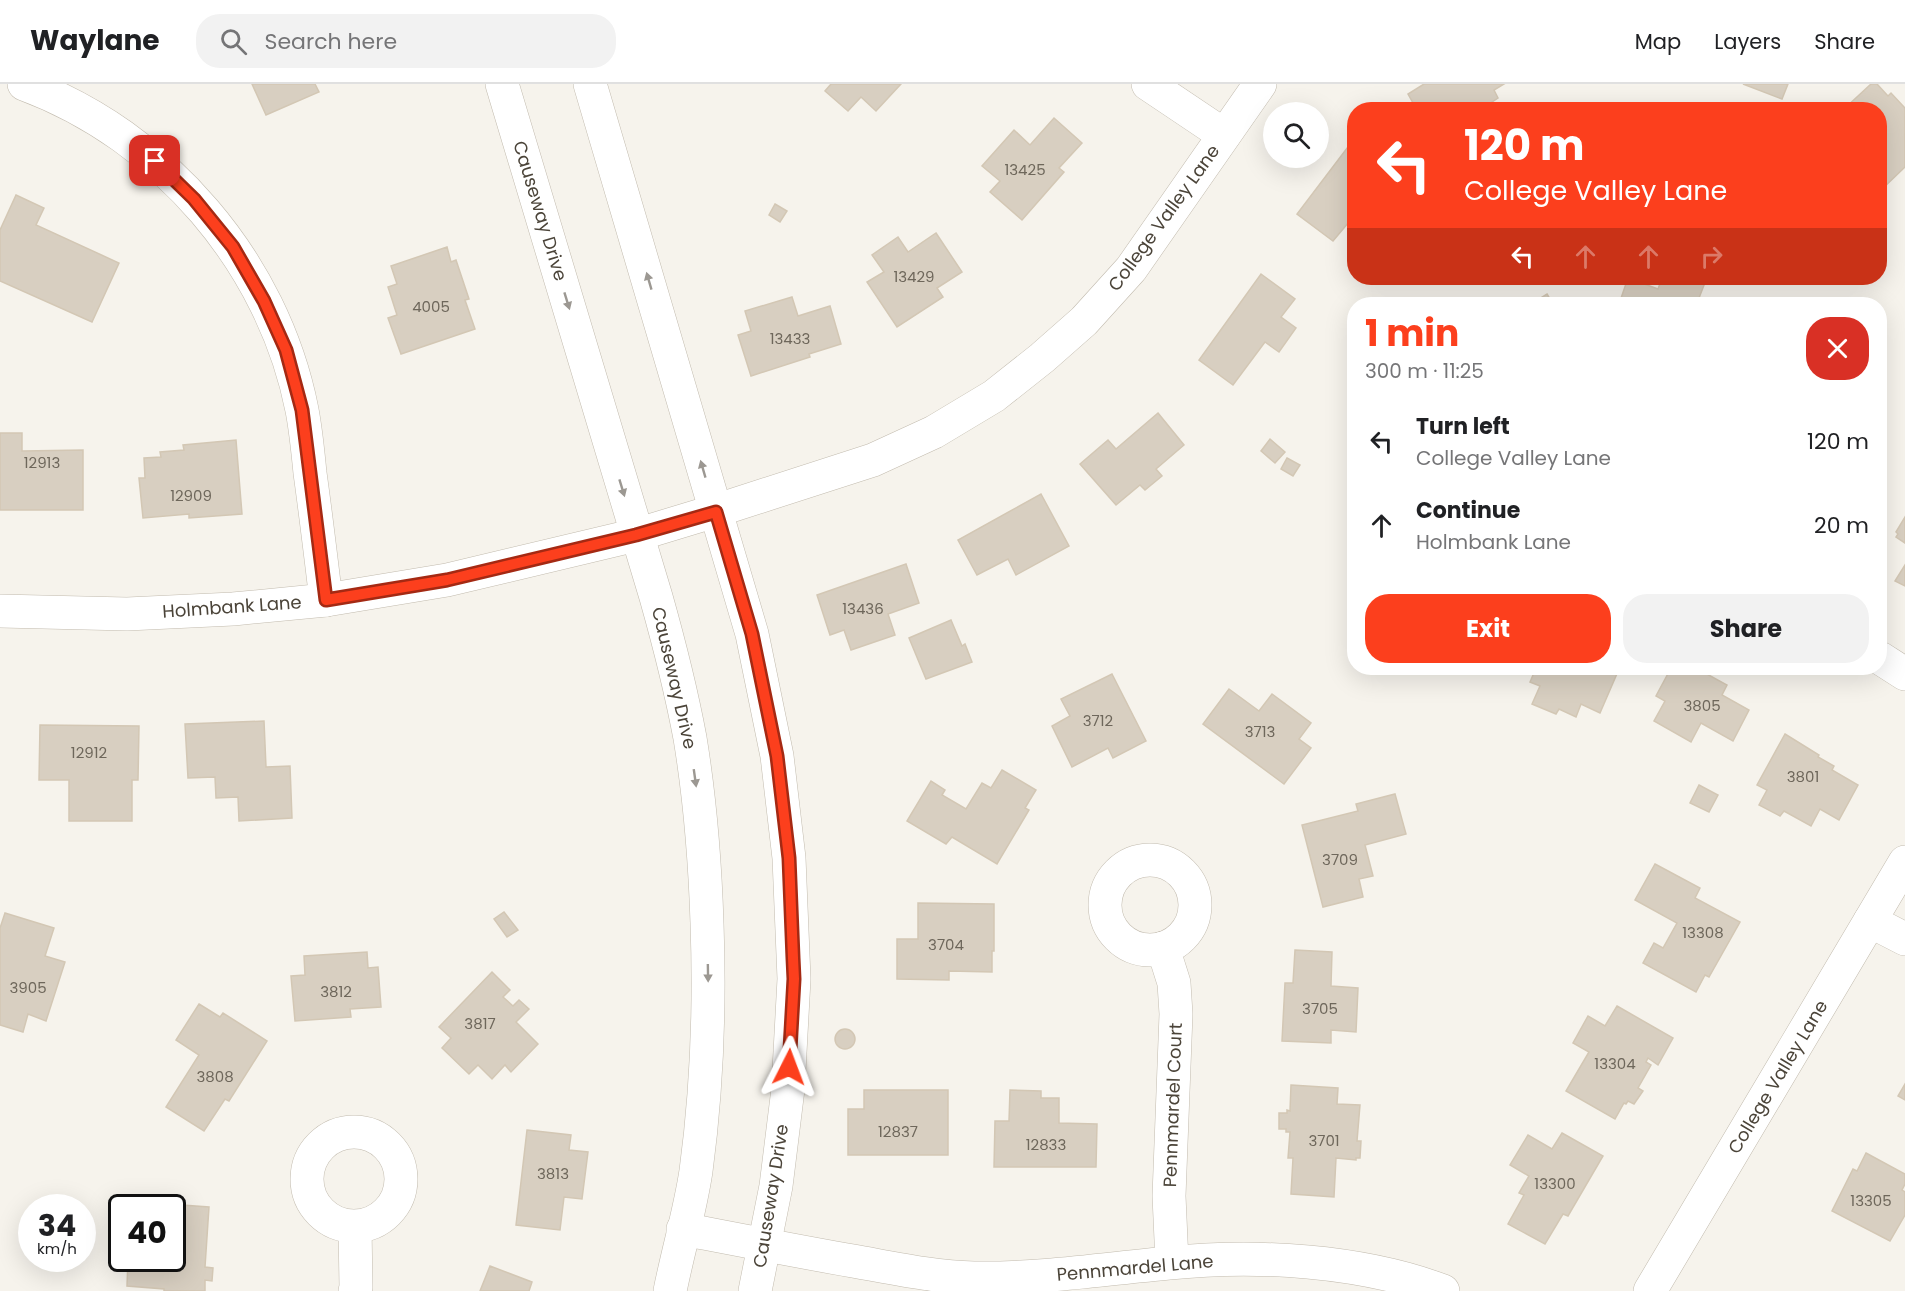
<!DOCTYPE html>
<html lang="en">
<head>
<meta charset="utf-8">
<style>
	:root { --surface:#fff; --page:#f2f2f2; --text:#202124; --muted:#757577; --line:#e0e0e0; --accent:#fc3f1d }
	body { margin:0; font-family:Poppins,sans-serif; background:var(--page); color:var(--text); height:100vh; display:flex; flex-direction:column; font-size:22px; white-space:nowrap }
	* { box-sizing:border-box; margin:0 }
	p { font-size:20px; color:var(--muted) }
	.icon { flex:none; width:33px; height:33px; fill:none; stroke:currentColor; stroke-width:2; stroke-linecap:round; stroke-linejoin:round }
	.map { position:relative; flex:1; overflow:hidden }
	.drawer { position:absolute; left:1347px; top:213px; width:540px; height:378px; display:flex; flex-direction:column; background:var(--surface); border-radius:24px; box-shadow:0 6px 24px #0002 }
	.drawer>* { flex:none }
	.banner { position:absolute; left:1347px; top:18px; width:540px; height:183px; border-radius:24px; box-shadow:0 6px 24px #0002; background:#fc3f1d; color:#fff; overflow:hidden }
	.buttons { position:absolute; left:1263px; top:18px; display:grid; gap:12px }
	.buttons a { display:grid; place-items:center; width:66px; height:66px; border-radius:50%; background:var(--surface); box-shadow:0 6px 24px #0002; font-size:30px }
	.speed { position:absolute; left:18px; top:1110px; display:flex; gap:12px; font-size:30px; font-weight:700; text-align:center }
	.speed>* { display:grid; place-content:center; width:78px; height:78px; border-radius:50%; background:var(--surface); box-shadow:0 6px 24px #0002; line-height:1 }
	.speed small { font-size:15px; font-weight:400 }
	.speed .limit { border:3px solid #111; border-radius:9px; background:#fff; color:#111 }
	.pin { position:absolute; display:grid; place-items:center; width:51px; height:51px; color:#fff; margin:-26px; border-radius:12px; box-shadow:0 3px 9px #0006 }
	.me { position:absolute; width:66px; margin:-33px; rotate:3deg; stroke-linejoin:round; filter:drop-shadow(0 0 4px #0008) }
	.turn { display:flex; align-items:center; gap:21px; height:126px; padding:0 18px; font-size:27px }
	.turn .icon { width:78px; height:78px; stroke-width:2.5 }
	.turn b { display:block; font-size:42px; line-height:51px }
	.lanes { display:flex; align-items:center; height:57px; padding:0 18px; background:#0003; justify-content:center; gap:30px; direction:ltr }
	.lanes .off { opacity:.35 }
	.round { display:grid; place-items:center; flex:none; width:63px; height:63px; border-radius:24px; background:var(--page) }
	.summary { display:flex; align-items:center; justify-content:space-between; height:102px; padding:0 18px }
	h1 { font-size:36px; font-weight:700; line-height:45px; color:var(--accent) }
	.action { display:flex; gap:12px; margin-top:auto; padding:12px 18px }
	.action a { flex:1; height:69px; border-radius:24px; background:var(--accent); color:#fff; font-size:24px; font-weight:700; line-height:69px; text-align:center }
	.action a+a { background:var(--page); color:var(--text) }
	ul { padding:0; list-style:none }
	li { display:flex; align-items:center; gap:18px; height:84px; padding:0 18px }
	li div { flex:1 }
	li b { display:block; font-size:22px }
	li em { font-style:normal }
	header { display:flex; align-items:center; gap:36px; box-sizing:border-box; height:84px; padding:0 30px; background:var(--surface); border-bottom:2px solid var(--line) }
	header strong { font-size:28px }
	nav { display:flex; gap:33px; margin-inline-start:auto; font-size:21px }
	.search { width:420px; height:54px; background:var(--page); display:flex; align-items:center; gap:15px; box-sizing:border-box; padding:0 21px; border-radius:24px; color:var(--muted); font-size:22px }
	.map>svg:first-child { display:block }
	.building { fill:#d8cfc1; stroke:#d3c7b4; stroke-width:1.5 }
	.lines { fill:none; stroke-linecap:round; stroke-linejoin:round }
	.minor-casing { stroke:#c2bbae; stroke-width:34 }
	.tertiary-casing { stroke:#c2bbae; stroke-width:34 }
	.minor { stroke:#fff; stroke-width:33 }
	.tertiary { stroke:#fff; stroke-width:33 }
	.oneway { fill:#9c9892 }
	.route-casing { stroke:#a42913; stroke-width:15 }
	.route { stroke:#fc3f1d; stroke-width:10 }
	.labels { text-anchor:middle; stroke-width:5; stroke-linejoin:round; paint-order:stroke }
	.number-label { font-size:15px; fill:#6e675b }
	.street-label { font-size:18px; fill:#4b4439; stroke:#fff }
</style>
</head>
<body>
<header>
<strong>Waylane</strong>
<div class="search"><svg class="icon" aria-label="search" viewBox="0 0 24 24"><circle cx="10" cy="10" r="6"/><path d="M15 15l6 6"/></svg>Search here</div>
<nav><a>Map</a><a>Layers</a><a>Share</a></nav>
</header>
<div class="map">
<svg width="1905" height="1207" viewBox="0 0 1905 1207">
	<rect width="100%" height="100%" fill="#f6f3ec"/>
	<g class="building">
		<polygon points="252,0 315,0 319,8 266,31"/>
		<polygon points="831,0 901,0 876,27 861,13 848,27 825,7"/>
		<polygon points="1424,0 1504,0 1494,6 1498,14 1480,26 1417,26 1408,10"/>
		<polygon points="1743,0 1788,0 1782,15"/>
		<polygon points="1871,0 1877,0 1888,12 1891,9 1905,24 1905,83 1880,107 1880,26 1845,24"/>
		<polygon points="1054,34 1082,59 1059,84 1064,88 1022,136 990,108 1000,97 982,82 1014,46 1030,61"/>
		<polygon points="1354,55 1354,132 1333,157 1297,130"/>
		<polygon points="16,111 44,124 36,141 119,179 92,238 0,197 0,146"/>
		<polygon points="775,120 787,127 780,138 769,131"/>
		<polygon points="936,149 962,188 937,204 943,213 897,243 867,198 884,188 872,171 898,153 908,168"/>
		<polygon points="447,163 451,178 456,176 469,215 465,216 475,245 401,270 388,234 397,231 388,203 397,200 391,182"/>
		<polygon points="1261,190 1295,215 1281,233 1296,244 1279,268 1265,258 1233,301 1199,276"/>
		<polygon points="1628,194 1658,205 1662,194 1700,194 1706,196 1699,214 1713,219 1712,220 1619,220"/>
		<polygon points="1547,210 1553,220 1531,220"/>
		<polygon points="792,213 798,232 830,222 841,260 809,270 810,273 751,292 738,251 751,247 745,227"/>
		<polygon points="1158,329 1184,361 1156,385 1162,392 1145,406 1140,401 1116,421 1080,380 1108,356 1116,365"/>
		<polygon points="0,349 22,349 22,367 83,366 83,426 0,426"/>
		<polygon points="1270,355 1285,368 1275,379 1261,367"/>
		<polygon points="236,356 242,430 189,434 189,430 143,434 139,394 145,394 144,374 161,373 160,368 184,366 183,361"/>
		<polygon points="1287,374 1300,381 1293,392 1281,385"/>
		<polygon points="1041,410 1069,462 1016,491 1008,475 977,491 958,456"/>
		<polygon points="1905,433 1905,459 1896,453 1898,450 1896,448"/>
		<polygon points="906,480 919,519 888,530 895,551 851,566 844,546 830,551 817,511"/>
		<polygon points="1905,481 1905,502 1895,497"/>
		<polygon points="951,536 962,562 965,560 972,578 926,595 909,554"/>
		<polygon points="1536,584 1614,584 1619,585 1600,629 1581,620 1576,633 1559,625 1556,630 1532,620 1540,602 1530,598"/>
		<polygon points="1671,584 1696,584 1727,601 1722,611 1749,626 1733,657 1701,639 1691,658 1654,637 1665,617 1656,612"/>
		<polygon points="1112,590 1146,657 1113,674 1108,664 1072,683 1052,642 1070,632 1061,615"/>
		<polygon points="1229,605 1259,627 1272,610 1311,639 1299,655 1311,664 1284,700 1203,640"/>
		<polygon points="264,637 266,683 290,682 292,734 239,737 238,713 216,714 215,693 188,694 185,640"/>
		<polygon points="40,641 139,642 138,696 132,696 132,737 69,737 69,696 39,696"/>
		<polygon points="1785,650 1819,671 1818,673 1834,682 1832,686 1858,701 1839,736 1820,725 1811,742 1784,727 1780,732 1759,721 1767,706 1757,701"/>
		<polygon points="1002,686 1036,706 1025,724 1029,726 997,780 952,753 946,760 907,737 931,697 945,706 942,711 966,725 982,699 991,704"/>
		<polygon points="1699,701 1718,711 1709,728 1690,719"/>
		<polygon points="1395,710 1406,750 1365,761 1373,792 1359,795 1363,813 1323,823 1302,741 1358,727 1356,720"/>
		<polygon points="1655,780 1700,804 1695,814 1740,838 1709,893 1705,891 1696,908 1643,879 1654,859 1663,864 1677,839 1635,816"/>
		<polygon points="918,819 994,820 994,867 992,867 992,888 949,887 949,896 897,895 897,855 918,855"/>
		<polygon points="504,828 518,846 507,853 494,835"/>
		<polygon points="5,829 54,844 45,872 65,878 46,937 28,930 23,948 0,941 0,844"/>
		<polygon points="1295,866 1332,868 1331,902 1358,904 1356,948 1331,946 1331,959 1282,957 1285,899 1293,899"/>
		<polygon points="367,868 368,884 378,883 381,923 350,925 351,933 295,937 291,892 305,891 304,872"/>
		<polygon points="492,888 510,906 503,913 513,922 519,916 529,925 516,938 538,960 511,988 505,981 492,995 478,981 469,990 442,964 451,954 439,943"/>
		<polygon points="199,920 220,933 223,929 267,957 229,1017 225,1015 204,1047 166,1023 199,971 176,956"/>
		<polygon points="1617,922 1673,954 1658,981 1648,974 1646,978 1651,981 1638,1004 1643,1007 1634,1020 1628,1017 1626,1020 1624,1019 1615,1035 1566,1007 1589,968 1573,959 1588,932 1605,942"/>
		<circle cx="845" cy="955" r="10"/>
		<polygon points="1905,1000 1905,1016 1898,1012"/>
		<polygon points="1291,1001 1338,1004 1337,1020 1360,1021 1357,1057 1361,1057 1360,1074 1356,1074 1356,1076 1336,1074 1334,1113 1291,1110 1293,1074 1288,1074 1290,1048 1286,1048 1286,1045 1279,1045 1279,1029 1287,1029 1287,1026 1290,1027"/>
		<polygon points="864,1006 948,1006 948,1071 848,1071 848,1025 864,1025"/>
		<polygon points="1010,1006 1041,1007 1041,1014 1059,1014 1059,1039 1097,1040 1096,1083 994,1083 995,1037 1009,1037"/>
		<polygon points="527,1046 571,1051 569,1066 588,1068 582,1115 564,1113 560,1146 516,1141"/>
		<polygon points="1562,1049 1603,1072 1568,1132 1563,1130 1545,1160 1508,1140 1524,1111 1519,1109 1529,1092 1510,1081 1528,1051 1552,1065"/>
		<polygon points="1866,1069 1905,1090 1905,1100 1902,1106 1905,1108 1905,1131 1890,1157 1832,1127 1853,1085 1857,1087"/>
		<polygon points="168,1120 209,1123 205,1183 213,1184 212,1197 205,1196 205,1207 164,1207 164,1205 127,1202 128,1174 172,1174 172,1124 168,1124"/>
		<polygon points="490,1182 532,1198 529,1207 480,1207"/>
	</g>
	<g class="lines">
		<g class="minor-casing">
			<g id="minor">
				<path d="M24 0C164 52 273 179 302 326 306 347 308 368 310 389 316 432 321 474 326 516"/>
				<polyline points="1148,0 1224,51"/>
				<polyline points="0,527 127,530 233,525 326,516 447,496 636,451 715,427 873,376 934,348 994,312 1042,274 1084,237 1131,185 1260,0"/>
				<polyline points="1880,574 1905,590"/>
				<circle cx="1150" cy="821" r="45"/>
				<polyline points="1870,837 1905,855"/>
				<polyline points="1163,864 1174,899 1176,930 1169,1112 1172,1178"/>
				<circle cx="354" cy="1095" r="47"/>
				<path d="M683 1145C740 1156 796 1167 853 1177 893 1184 934 1193 974 1194 1040 1195 1104 1185 1169 1179 1256 1170 1361 1176 1443 1207"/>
				<polyline points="355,1207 356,1203 355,1143"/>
				<polyline points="1650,1207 1905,778"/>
			</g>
		</g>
		<g class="tertiary-casing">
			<g id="tertiary">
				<path d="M502 0 656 513C669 559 681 606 690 654 700 715 705 777 707 839 710 922 707 1005 696 1087 690 1127 678 1167 670 1207"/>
				<polyline points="590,0 752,550 777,672 789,774 794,895 788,1005 776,1102 755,1207"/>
			</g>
		</g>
		<use href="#minor" class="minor"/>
		<use href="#tertiary" class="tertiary"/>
	</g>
	<defs><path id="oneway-solid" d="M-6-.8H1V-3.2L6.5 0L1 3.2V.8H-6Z" transform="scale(1.5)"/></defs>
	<g class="oneway">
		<use href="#oneway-solid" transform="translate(649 197) rotate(-106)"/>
		<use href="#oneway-solid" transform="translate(567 217) rotate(73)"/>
		<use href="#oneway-solid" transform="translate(703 385) rotate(-106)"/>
		<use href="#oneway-solid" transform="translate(622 404) rotate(73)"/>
		<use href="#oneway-solid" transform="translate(695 694) rotate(82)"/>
		<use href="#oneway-solid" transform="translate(708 889) rotate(89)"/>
	</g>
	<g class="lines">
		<g class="route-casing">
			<polyline id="route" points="155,77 194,115 233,163 264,217 286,266 302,326 326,516 447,496 636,451 716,428 752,550 777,672 789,774 793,874 794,895 789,983"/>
		</g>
		<use href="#route" class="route"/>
	</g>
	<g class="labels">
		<g class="number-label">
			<text x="1025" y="91">13425</text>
			<text x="914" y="198">13429</text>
			<text x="431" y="228">4005</text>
			<text x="790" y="260">13433</text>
			<text x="42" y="384">12913</text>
			<text x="191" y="417">12909</text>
			<text x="863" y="530">13436</text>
			<text x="1702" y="627">3805</text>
			<text x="1098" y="642">3712</text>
			<text x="1260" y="653">3713</text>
			<text x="89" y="674">12912</text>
			<text x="1803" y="698">3801</text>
			<text x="1340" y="781">3709</text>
			<text x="1703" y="854">13308</text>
			<text x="946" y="866">3704</text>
			<text x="28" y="909">3905</text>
			<text x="336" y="913">3812</text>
			<text x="1320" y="930">3705</text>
			<text x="480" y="945">3817</text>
			<text x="1615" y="985">13304</text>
			<text x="215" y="998">3808</text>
			<text x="898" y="1053">12837</text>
			<text x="1324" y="1062">3701</text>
			<text x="1046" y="1066">12833</text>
			<text x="553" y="1095">3813</text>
			<text x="1555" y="1105">13300</text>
			<text x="1871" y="1122">13305</text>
		</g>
		<g class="street-label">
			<text transform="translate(540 127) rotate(73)" y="6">Causeway Drive</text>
			<text transform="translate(1164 134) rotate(-54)" y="6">College Valley Lane</text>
			<text transform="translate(232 523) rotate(-4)" y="6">Holmbank Lane</text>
			<text transform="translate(674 594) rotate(77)" y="6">Causeway Drive</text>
			<text transform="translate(1778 993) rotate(-59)" y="6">College Valley Lane</text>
			<text transform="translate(1173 1021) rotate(-88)" y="6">Pennmardel Court</text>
			<text transform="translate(771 1112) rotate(-81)" y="6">Causeway Drive</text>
			<text transform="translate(1135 1184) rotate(-5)" y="6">Pennmardel Lane</text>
		</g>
	</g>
</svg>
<div class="buttons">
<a><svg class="icon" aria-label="search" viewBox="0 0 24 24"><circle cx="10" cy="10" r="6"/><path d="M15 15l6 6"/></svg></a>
</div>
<div class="speed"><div>34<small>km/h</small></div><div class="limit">40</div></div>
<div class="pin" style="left:155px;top:77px;background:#d93025"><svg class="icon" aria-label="arrive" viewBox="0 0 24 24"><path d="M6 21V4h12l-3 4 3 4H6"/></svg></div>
<svg class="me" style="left:789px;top:983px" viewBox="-20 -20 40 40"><path d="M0-17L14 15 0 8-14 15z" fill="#fc3f1d" stroke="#fff" stroke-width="4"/></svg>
<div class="banner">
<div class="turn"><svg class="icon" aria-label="left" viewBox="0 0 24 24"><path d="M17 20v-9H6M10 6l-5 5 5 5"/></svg><div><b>120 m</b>College Valley Lane</div></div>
<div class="lanes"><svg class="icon" aria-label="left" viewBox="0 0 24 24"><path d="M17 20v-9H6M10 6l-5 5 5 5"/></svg><svg class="icon off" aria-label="ahead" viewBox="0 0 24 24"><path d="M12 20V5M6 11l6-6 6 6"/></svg><svg class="icon off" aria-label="ahead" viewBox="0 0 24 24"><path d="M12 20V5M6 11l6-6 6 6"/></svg><svg class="icon off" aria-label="right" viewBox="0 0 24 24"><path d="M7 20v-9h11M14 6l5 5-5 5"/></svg></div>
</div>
<section class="drawer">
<div class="summary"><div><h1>1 min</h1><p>300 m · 11:25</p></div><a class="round" style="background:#d93025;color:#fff"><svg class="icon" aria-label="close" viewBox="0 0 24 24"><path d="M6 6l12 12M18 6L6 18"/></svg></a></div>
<ul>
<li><svg class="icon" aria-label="left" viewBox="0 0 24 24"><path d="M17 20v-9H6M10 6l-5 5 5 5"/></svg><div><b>Turn left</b><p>College Valley Lane</p></div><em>120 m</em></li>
<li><svg class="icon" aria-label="ahead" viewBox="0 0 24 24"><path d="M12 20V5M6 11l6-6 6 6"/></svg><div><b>Continue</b><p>Holmbank Lane</p></div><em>20 m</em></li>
</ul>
<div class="action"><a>Exit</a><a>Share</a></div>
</section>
</div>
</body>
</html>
